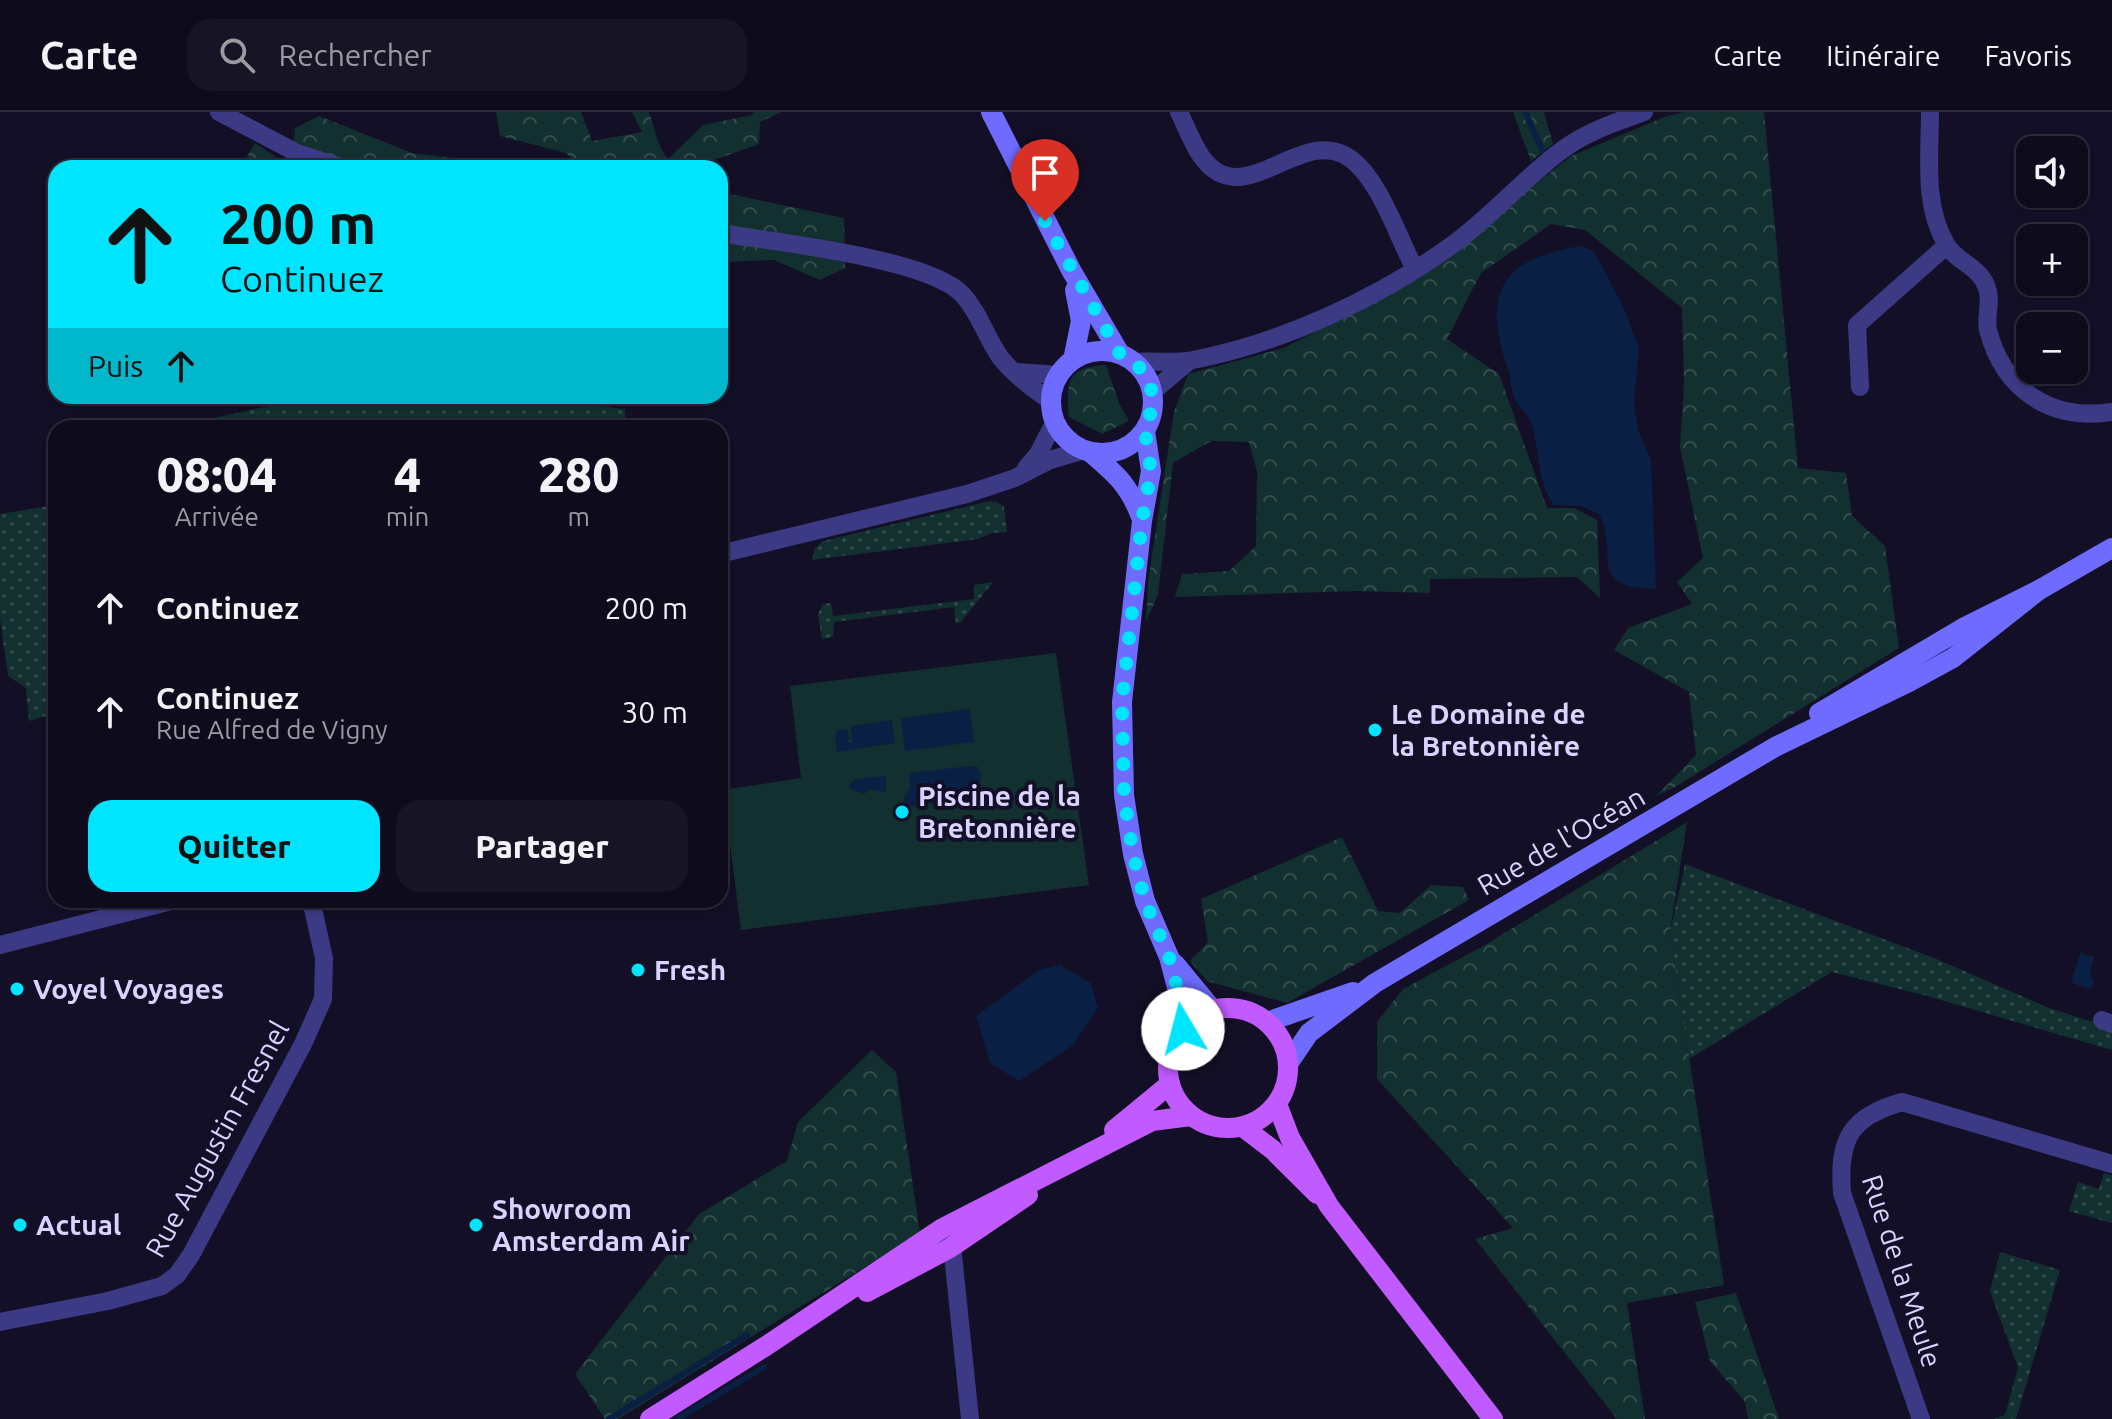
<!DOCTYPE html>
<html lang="fr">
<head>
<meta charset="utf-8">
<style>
	:root { --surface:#0e0b1c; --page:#171425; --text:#f1f3f6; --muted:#9b9ba3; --line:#2e2b3b; --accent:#00e5ff }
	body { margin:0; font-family:Ubuntu,sans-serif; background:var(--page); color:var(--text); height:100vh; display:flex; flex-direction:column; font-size:30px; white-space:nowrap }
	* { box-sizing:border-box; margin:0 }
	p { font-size:26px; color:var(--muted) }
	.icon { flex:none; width:44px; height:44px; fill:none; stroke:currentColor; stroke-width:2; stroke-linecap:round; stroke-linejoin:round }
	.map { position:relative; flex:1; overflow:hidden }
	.panel { position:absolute; left:48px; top:308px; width:680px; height:488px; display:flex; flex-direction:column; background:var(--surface); border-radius:24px; box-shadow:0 2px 6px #0004,0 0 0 2px var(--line) }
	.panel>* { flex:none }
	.guide { position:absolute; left:48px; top:48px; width:680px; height:244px; border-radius:24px; box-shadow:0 2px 6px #0004,0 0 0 2px var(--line); background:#00e5ff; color:#111; overflow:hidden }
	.buttons { position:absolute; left:2016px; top:24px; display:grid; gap:16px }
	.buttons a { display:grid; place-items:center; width:72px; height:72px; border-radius:16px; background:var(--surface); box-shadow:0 2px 6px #0004,0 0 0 2px var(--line); font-size:40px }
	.pin { position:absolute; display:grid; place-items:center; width:68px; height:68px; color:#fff; margin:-82px -34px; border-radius:50% 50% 50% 0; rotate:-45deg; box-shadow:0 0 8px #0007 }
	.pin .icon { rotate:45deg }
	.me { position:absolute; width:88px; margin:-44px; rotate:352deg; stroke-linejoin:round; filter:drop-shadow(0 0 6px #0008) }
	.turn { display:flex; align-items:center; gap:28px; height:168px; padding:0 40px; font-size:36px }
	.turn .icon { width:104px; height:104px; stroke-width:2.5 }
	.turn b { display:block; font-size:56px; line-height:68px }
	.then { display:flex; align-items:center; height:76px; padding:0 40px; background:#0003; gap:16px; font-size:30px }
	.eta { display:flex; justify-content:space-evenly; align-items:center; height:136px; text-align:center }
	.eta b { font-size:48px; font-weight:800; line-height:56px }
	.primary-button { display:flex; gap:16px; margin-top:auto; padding:16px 40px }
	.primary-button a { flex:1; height:92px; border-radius:24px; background:var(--accent); color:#111; font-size:32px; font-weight:800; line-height:92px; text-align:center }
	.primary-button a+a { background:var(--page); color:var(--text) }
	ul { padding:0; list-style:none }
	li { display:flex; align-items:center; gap:24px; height:104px; padding:0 40px }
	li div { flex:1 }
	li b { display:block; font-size:30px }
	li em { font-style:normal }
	header { display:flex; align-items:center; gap:48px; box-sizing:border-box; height:112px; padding:0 40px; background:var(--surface); border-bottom:2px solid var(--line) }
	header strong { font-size:38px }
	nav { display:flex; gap:44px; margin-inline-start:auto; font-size:28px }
	.search { width:560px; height:72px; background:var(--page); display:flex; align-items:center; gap:20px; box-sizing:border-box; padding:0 28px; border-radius:24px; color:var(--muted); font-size:30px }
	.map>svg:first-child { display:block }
	.grass { fill:url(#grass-dots) }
	.forest { fill:url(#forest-crowns) }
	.pitch { fill:#12302f }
	.water { fill:#0a1f44 }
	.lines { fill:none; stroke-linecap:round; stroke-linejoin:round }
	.stream { stroke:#0a1f44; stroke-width:6 }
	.minor { stroke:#3d3a85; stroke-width:18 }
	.secondary { stroke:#6f6bff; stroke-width:20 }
	.primary { stroke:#c25bff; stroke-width:20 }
	.route { stroke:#00e5ff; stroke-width:14; stroke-dasharray:0 25.2 }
	.poi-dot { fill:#00e5ff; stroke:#130f26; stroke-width:3 }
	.labels { text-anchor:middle; stroke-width:8; stroke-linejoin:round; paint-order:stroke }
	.poi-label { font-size:28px; font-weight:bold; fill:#d9d4ff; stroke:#130f26; text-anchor:start }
	.street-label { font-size:28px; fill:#d9d4ff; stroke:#130f26 }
</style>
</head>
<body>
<header>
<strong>Carte</strong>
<div class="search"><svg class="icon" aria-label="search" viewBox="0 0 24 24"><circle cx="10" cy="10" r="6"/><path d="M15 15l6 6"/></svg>Rechercher</div>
<nav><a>Carte</a><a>Itinéraire</a><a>Favoris</a></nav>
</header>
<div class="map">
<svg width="2112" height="1307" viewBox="0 0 2112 1307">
	<defs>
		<pattern id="grass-dots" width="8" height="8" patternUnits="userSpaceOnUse" patternTransform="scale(2)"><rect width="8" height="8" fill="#12302f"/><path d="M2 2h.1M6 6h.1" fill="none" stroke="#344d4e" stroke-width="1.8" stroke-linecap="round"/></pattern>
		<pattern id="forest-crowns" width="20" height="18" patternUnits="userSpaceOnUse" patternTransform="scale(2)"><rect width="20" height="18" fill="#12302f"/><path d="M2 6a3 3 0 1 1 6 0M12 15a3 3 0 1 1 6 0" fill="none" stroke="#344d4e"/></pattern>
	</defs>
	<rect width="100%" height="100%" fill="#130f26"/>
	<g class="grass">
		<polygon points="314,284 577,284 582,292 625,297 625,316 193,316 192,311"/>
		<polygon points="990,389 997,390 1004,395 1007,420 992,421 978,427 812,448 815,436 823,429"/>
		<polygon points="56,393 56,601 29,609 26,576 8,564 0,507 0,402"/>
		<polygon points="993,470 961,510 956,512 954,495 834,510 833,525 822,527 818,502 823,492 831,491 833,504 974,487 974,473"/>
		<polygon points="1685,752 1939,848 2049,896 2112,916 2112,938 1927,884 1832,860 1689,947 1670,820"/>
		<polygon points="2104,1061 2112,1063 2112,1111 2069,1099 2078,1070 2099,1077"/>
		<polygon points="2000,1140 2060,1158 2016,1307 1994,1307 2005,1303 2018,1256 1990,1179"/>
	</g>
	<g class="forest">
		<path d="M496 0H581L592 29 642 20 632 0H648C657 18 655 31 668 47L703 13 752 3 754 0H781L760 10 759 32 691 56H580L566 41 500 24Z"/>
		<polygon points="1513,0 1544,0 1553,32 1531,49"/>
		<polygon points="1685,0 1764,0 1798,356 1846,361 1852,404 1885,434 1899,536 1675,675 1656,684 1696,643 1689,580 1614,538 1628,516 1692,492 1677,470 1703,446 1680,335 1684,272 1682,196 1585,118 1551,112 1481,161 1447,227 1499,262 1547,396 1574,396 1597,408 1600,486 1577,465 1430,467 1430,481 1357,479 1175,485 1182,462 1229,459 1256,434 1257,360 1249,330 1211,329 1173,351 1158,482 1146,510 1148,470 1174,300 1188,262 1284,236 1420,164 1571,44 1667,4"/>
		<polygon points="319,4 412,41 536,56 404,56 356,48 353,56 257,56 243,52 255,31 291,55 295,16"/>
		<polygon points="720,80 844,106 845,156 820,168 774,148 720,150"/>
		<path d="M1106 253 1119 291 1129 309 1102 322 1069 305C1066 271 1066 255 1106 253Z"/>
		<polygon points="1687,710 1670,820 1724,1173 1627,1191 1645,1307 1617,1307 1475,1127 1513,1116 1377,967 1377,910 1403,877 1485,833"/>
		<polygon points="1342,725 1378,799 1400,801 1431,773 1463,775 1469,788 1287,891 1207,869 1190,849 1208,830 1201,787"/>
		<polygon points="872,938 896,960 920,1121 618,1307 605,1307 575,1262 699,1102 787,1049 798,1010"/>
		<polygon points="1736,1181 1779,1307 1748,1307 1745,1290 1710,1249 1695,1190"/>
	</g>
	<polygon class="pitch" points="1056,541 1089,773 741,818 723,678 801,666 790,574"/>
	<g class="water">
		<path d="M1580 134 1594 139 1624 196 1639 236 1634 291 1638 318 1651 348 1656 477C1585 475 1620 445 1599 402L1580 394 1554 393C1536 369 1540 338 1531 310 1528 303 1521 298 1516 290 1511 281 1511 266 1507 255 1482 179 1502 147 1580 134Z"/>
		<polygon points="970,597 974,630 905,639 901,606"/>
		<polygon points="892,608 895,631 837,640 835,624 838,618 847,617 850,626 846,631 852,631 851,614"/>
		<polygon points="970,654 978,655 982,667 962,684 950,682 934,694 926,688 913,695 905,692 904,685 910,676 909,661"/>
		<polygon points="886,664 886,680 870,677 864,682 850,677 850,672 856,667"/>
		<polygon points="2080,841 2094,845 2090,862 2094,869 2091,877 2071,871"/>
		<polygon points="1060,853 1091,871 1098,896 1072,934 1019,969 990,951 976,904 1039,858"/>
	</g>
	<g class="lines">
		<g class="stream">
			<polyline points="1525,0 1543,40"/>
			<polyline points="609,1307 747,1223"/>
			<polyline points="677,1307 764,1255"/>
		</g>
		<g class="minor">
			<polyline points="219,0 297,41 344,56"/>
			<path d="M1179 0C1186 14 1192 31 1201 44 1243 105 1302 10 1351 47 1381 70 1397 124 1415 157"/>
			<path d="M1930 0C1930 43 1923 93 1946 132 1956 150 1980 154 1987 176 1992 189 1985 205 1988 218 2004 279 2051 309 2112 300"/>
			<path d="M720 121C774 130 927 146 962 182 979 200 986 225 1000 245 1013 262 1033 277 1051 289"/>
			<path d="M1133 250C1153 248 1174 252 1193 248 1282 231 1379 186 1452 133 1491 105 1523 67 1562 38 1586 20 1616 10 1644 0"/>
			<polyline points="1016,260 1060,263"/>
			<polyline points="1860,275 1857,213 1946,134"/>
			<polyline points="1152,280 1189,249"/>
			<polyline points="1026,356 1038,342 1055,309"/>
			<polyline points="720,442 967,382 1015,366 1050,348 1084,338"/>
			<polyline points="0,833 175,788"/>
			<polyline points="2102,908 2112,912"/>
			<polyline points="944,1125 953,1143 970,1307"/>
			<polyline points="0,1210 108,1189 162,1174 177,1163 191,1143 303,932 323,887 324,846 311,788"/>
			<path d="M1921 1307 1842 1081C1838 1027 1850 1005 1902 990L2112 1052"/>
		</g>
		<g class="secondary">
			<polyline points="991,0 1071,158 1120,242"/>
			<circle cx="1102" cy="290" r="51"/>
			<polyline points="1073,248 1081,209 1075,178"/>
			<polyline points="1145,319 1151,359 1142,409 1122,590 1124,683 1133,742 1145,789 1169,845 1179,883 1183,917"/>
			<path d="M1090 340C1116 362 1129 373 1141 405"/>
			<polyline points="1819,601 1963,516 2039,478 2112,436"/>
			<polyline points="1175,852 1213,898"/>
			<polyline points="1267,910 1353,880"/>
			<polyline points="1288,952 1309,921 1375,871 1775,635 1909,570 1953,546 2039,478"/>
		</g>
		<g class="primary">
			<circle cx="1228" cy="956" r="60"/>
			<polyline points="1277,992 1290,1026 1329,1094 1493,1307"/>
			<polyline points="1243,1015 1273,1038 1317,1082"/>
			<polyline points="1114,1018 1170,972"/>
			<polyline points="867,1180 950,1136 1028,1083"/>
			<polyline points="650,1307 766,1234 941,1117 1152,1009 1191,1004"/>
		</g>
	</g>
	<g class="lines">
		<polyline class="route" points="1045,109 1120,242 1139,255 1147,267 1152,280 1153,293 1145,319 1151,359 1142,409 1122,590 1124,683 1133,742 1145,789 1169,845 1179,883 1183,917"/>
	</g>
	<g class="poi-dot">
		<circle cx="1375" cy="618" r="8"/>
		<circle cx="902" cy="700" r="8"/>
		<circle cx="638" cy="858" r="8"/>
		<circle cx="17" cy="877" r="8"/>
		<circle cx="20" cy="1113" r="8"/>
		<circle cx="476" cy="1113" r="8"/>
	</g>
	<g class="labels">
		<g class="poi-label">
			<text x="1391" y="612">Le Domaine de<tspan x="1391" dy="32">la Bretonnière</tspan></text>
			<text x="918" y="694">Piscine de la<tspan x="918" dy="32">Bretonnière</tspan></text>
			<text x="654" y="868">Fresh</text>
			<text x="33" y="887">Voyel Voyages</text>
			<text x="492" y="1107">Showroom<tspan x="492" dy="32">Amsterdam Air</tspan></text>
			<text x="36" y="1123">Actual</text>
		</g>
		<g class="street-label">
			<text transform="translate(1561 729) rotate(-30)" y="10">Rue de l'Océan</text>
			<text transform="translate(217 1027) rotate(-61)" y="10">Rue Augustin Fresnel</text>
			<text transform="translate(1902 1159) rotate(72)" y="10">Rue de la Meule</text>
		</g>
	</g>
</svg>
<div class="buttons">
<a><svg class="icon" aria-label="sound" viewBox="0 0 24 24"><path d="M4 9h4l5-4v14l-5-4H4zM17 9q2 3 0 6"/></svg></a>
<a>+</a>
<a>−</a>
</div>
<div class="pin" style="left:1045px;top:109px;background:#d93025"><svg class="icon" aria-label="arrive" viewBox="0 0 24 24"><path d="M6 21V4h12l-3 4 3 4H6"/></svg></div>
<svg class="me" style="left:1183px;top:917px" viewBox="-20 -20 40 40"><circle r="19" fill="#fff"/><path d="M0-13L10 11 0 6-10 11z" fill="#00e5ff"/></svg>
<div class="guide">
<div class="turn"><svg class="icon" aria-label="ahead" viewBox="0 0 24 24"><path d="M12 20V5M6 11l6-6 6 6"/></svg><div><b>200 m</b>Continuez</div></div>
<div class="then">Puis<svg class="icon" aria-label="ahead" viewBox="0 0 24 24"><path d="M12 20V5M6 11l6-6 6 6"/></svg></div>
</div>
<section class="panel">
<div class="eta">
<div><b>08:04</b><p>Arrivée</p></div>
<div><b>4</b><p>min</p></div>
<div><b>280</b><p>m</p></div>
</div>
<ul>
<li><svg class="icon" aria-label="ahead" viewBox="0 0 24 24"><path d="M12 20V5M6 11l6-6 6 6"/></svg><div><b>Continuez</b></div><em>200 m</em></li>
<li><svg class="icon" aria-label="ahead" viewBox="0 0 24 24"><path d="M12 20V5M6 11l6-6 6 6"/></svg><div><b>Continuez</b><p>Rue Alfred de Vigny</p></div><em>30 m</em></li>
</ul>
<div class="primary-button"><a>Quitter</a><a>Partager</a></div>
</section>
</div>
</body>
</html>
